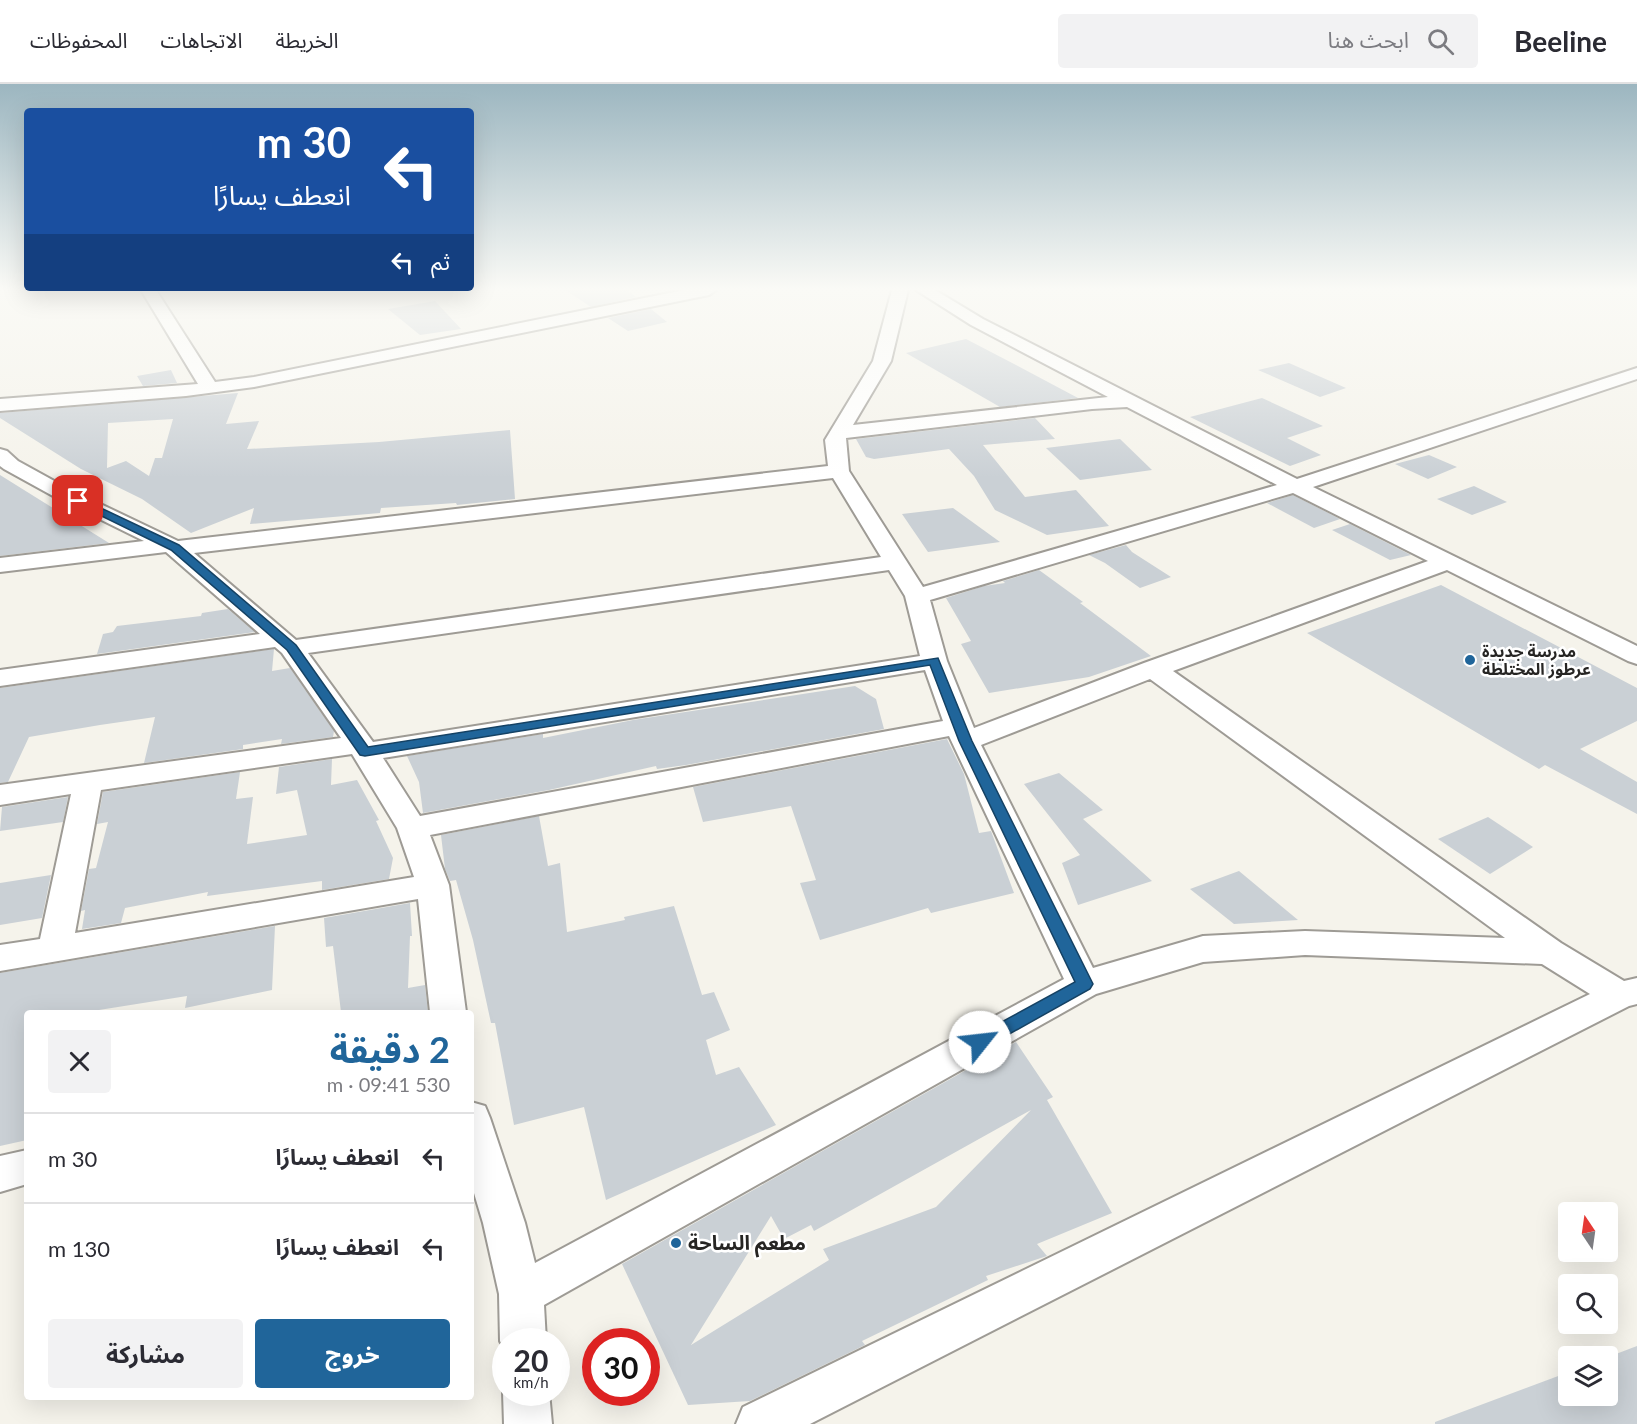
<!DOCTYPE html>
<html lang="ar">
<head>
<meta charset="utf-8">
<style>
	:root { --surface:#fff; --page:#f2f2f3; --text:#2b2b33; --muted:#7c7c81; --line:#e1e1e2; --accent:#20659a }
	body { margin:0; font-family:Lato,"Noto Sans Arabic",sans-serif; background:var(--page); color:var(--text); direction:rtl; height:100vh; display:flex; flex-direction:column; font-size:22px; white-space:nowrap }
	* { box-sizing:border-box; margin:0 }
	p { font-size:20px; color:var(--muted) }
	.icon { flex:none; width:33px; height:33px; fill:none; stroke:currentColor; stroke-width:2; stroke-linecap:round; stroke-linejoin:round }
	.map { position:relative; flex:1; overflow:hidden; direction:ltr }
	.drawer { position:absolute; left:24px; top:926px; width:450px; height:390px; display:flex; flex-direction:column; background:var(--surface); border-radius:6px; box-shadow:0 6px 24px #0002; direction:rtl }
	.drawer>* { flex:none }
	.banner { position:absolute; left:24px; top:24px; width:450px; height:183px; border-radius:6px; box-shadow:0 6px 24px #0002; direction:rtl; background:#1a4fa0; color:#fff; overflow:hidden }
	.needle { width:39px; rotate:347deg }
	.controls { position:absolute; left:1558px; top:1118px; display:grid; gap:12px }
	.controls a { display:grid; place-items:center; width:60px; height:60px; border-radius:6px; background:var(--surface); box-shadow:0 6px 24px #0002; font-size:30px }
	.speed { position:absolute; left:492px; top:1244px; display:flex; gap:12px; font-size:30px; font-weight:700; text-align:center }
	.speed>* { display:grid; place-content:center; width:78px; height:78px; border-radius:50%; background:var(--surface); box-shadow:0 6px 24px #0002; line-height:1 }
	.speed small { font-size:15px; font-weight:400 }
	.speed .limit { border:9px solid #d22; background:#fff; color:#111 }
	.pin { position:absolute; display:grid; place-items:center; width:51px; height:51px; color:#fff; margin:-26px; border-radius:12px; box-shadow:0 3px 9px #0006 }
	.me { position:absolute; width:66px; margin:-33px; rotate:61deg; stroke-linejoin:round; filter:drop-shadow(0 0 4px #0008) }
	.turn { display:flex; align-items:center; gap:21px; height:126px; padding:0 24px; font-size:27px }
	.turn .icon { width:78px; height:78px; stroke-width:2.5 }
	.turn b { display:block; font-size:42px; line-height:51px }
	.then { display:flex; align-items:center; height:57px; padding:0 24px; background:#0003; gap:12px; font-size:22px }
	.round { display:grid; place-items:center; flex:none; width:63px; height:63px; border-radius:6px; background:var(--page) }
	.summary { display:flex; align-items:center; justify-content:space-between; height:102px; padding:0 24px }
	h1 { font-size:36px; font-weight:700; line-height:45px; color:var(--accent) }
	.action { display:flex; gap:12px; margin-top:auto; padding:12px 24px }
	.action a { flex:1; height:69px; border-radius:6px; background:var(--accent); color:#fff; font-size:24px; font-weight:700; line-height:69px; text-align:center }
	.action a+a { background:var(--page); color:var(--text) }
	ul { padding:0; list-style:none }
	li { display:flex; align-items:center; gap:18px; height:90px; padding:0 24px; border-top:2px solid var(--line) }
	li div { flex:1 }
	li b { display:block; font-size:22px }
	li em { font-style:normal }
	header { display:flex; align-items:center; gap:36px; box-sizing:border-box; height:84px; padding:0 30px; background:var(--surface); border-bottom:2px solid var(--line) }
	header strong { font-size:28px }
	nav { display:flex; gap:33px; margin-inline-start:auto; font-size:21px }
	.search { width:420px; height:54px; background:var(--page); display:flex; align-items:center; gap:15px; box-sizing:border-box; padding:0 21px; border-radius:6px; color:var(--muted); font-size:22px }
	.map>svg:first-child { display:block }
	.building { fill:#cad0d5; fill-rule:evenodd }
	.lines { fill:none; stroke-linecap:round; stroke-linejoin:round }
	.minor-casing { stroke:#9e9b95; stroke-width:4 }
	.minor { fill:#fff; fill-rule:evenodd }
	.route { fill:#20659a; stroke:#154264; stroke-width:1.5 }
	.poi-dot { fill:#20659a; stroke:#fff; stroke-width:2 }
	.labels { text-anchor:middle; stroke-width:5; stroke-linejoin:round; paint-order:stroke }
	.poi-label { font-size:16px; font-weight:bold; fill:#262523; stroke:#fff; text-anchor:start }
	.near-poi-label { font-size:20px; font-weight:bold; fill:#262523; stroke:#fff; text-anchor:start }
</style>
</head>
<body>
<header>
<strong>Beeline</strong>
<div class="search"><svg class="icon" aria-label="search" viewBox="0 0 24 24"><circle cx="10" cy="10" r="6"/><path d="M15 15l6 6"/></svg>ابحث هنا</div>
<nav><a>الخريطة</a><a>الاتجاهات</a><a>المحفوظات</a></nav>
</header>
<div class="map">
<svg width="1637" height="1340" viewBox="0 0 1637 1340">
	<rect width="100%" height="100%" fill="#f5f3eb"/>
	<g class="building">
		<polygon points="565,206 627,206 636,213 591,223"/>
		<polygon points="435,217 461,245 420,251 388,225"/>
		<polygon points="651,225 667,238 628,247 608,234"/>
		<polygon points="966,255 1016,281 1078,314 1000,323 906,269"/>
		<polygon points="1289,279 1346,304 1320,313 1258,286"/>
		<polygon points="171,286 177,299 143,302 137,292"/>
		<path d="M238 309 226 340 259 337 247 365 379 358 510 346 515 415 457 421 456 419 381 424 380 429 250 440 254 424 191 449 142 415 81 385 0 334V329ZM173 335 162 374H155L149 392 126 377 107 384 108 339Z"/>
		<polygon points="1262,314 1323,342 1287,354 1321,371 1290,382 1190,333"/>
		<polygon points="1035,334 1055,355 983,361 1025,413 1076,406 1109,442 1047,451 995,426 974,392 949,365 874,375 866,373 856,355"/>
		<polygon points="1120,355 1152,386 1080,396 1046,364"/>
		<polygon points="1429,371 1457,383 1428,395 1395,380"/>
		<polygon points="0,391 109,459 0,472"/>
		<polygon points="1474,402 1507,418 1472,431 1437,415"/>
		<polygon points="1293,411 1340,435 1314,444 1267,419"/>
		<polygon points="953,424 1000,458 928,468 902,430"/>
		<polygon points="1350,440 1411,471 1390,476 1332,446"/>
		<polygon points="1126,461 1132,468 1171,493 1140,504 1105,479 1089,471"/>
		<polygon points="1039,486 1083,518 1080,519 1151,572 1089,593 989,609 961,560 971,557 946,514 984,502 1005,499 1003,497"/>
		<polygon points="1441,501 1637,604 1637,637 1580,665 1637,698 1637,730 1545,681 1539,685 1307,549"/>
		<polygon points="228,525 255,548 97,570 103,550 113,548 117,542 201,532 202,529"/>
		<polygon points="274,565 272,587 290,584 334,647 333,653 281,660 282,655 243,661 243,665 144,679 155,633 100,641 29,653 8,698 0,699 0,604"/>
		<polygon points="855,602 876,615 884,645 686,681 657,685 656,682 549,706 423,729 419,698 407,672 543,650 543,654 633,636"/>
		<polygon points="947,655 964,690 979,749 991,747 1014,809 931,829 928,824 820,856 800,799 816,796 791,722 703,738 693,703"/>
		<polygon points="332,675 331,701 357,696 379,736 376,737 393,774 389,795 322,806 322,797 207,812 208,808 125,824 121,839 82,845 85,826 81,827 89,785 96,784 108,738 97,740 103,708 240,688 236,715 253,713 247,760 307,751 297,706 276,710 279,683"/>
		<polygon points="1059,689 1103,726 1083,735 1152,797 1078,821 1062,779 1080,771 1024,700"/>
		<polygon points="68,713 63,738 0,747 2,723"/>
		<polygon points="539,732 548,782 560,779 567,848 625,836 624,833 674,822 702,911 714,908 730,946 706,956 716,991 739,983 776,1041 606,1116 584,1023 514,1041 495,939 491,939 473,856 456,796 450,797 445,785 441,751"/>
		<polygon points="1488,733 1533,763 1490,790 1438,755"/>
		<polygon points="1239,787 1298,836 1234,840 1190,805"/>
		<polygon points="51,791 42,834 0,841 0,799"/>
		<polygon points="410,819 412,852 410,852 408,904 425,901 428,928 341,928 333,862 326,863 324,834"/>
		<polygon points="275,842 272,906 185,924 187,912 99,926 98,928 27,928 27,1056 0,1062 0,889"/>
		<path d="M1016 958 1053 1013 1047 1016 1112 1129 1037 1160 1047 1172 986 1192 988 1196 862 1257 865 1261 750 1317 688 1321 622 1180ZM1031 1026 936 1123 823 1165 829 1176 691 1261 771 1132 784 1155 811 1141 814 1147Z"/>
		<polygon points="1637,1262 1637,1340 1435,1340 1435,1338 1569,1288 1569,1311 1608,1311 1608,1273"/>
	</g>
	<g class="lines">
		<g class="minor-casing">
			<g id="minor">
				<polygon points="141,206 156,206 215,298 254,293 684,206 716,206 709,211 254,303 186,312 0,327 0,315 198,300"/>
				<path d="M892 206H908L891 277 853 341 1108 313 971 241 916 206H935L983 235 1297 395 1637 284V295L1313 403 1637 562V580L1628 577 1447 486 1173 587 1561 859 1624 897 1637 894V920L1629 922 810 1340H736L743 1323 1590 910 1542 880 1305 871 1203 878 1096 910 544 1221 546 1257H506V1269L500 1257 499 1210 483 1139 471 1099V1018L485 1022 490 1034 525 1139 535 1179 1064 895 949 652 430 751 449 801 466 928H430L418 815 0 887V861L40 855 71 710 0 721V701L341 654 282 569 275 563 0 602V586L260 550 166 468 0 488V474L144 457 53 412 4 385 0 382V365L7 367 18 377 67 404 178 457 828 382 825 356 873 277ZM1127 323 1277 401 923 503 849 387 846 354 1092 325ZM833 394 881 473 296 556 194 469ZM1293 409 1428 477 1144 579 974 644 947 577 930 516ZM889 486 905 512 920 572 373 658 308 569ZM925 586 943 637 420 732 383 674ZM1150 595 1505 854 1305 847 1203 852 1093 884 981 661ZM352 670 397 744 414 793 75 849 101 706Z"/>
				<polygon points="27,1066 27,1100 0,1108 0,1072"/>
				<polygon points="506,1301 506,1308 549,1308 552,1340 504,1340 503,1308"/>
			</g>
		</g>
		<use href="#minor" class="minor"/>
	</g>
	<linearGradient id="sky" x2="0" y2="1"><stop stop-color="#9cb6c0"/><stop offset="0.52" stop-color="#fafaf6"/><stop offset="1" stop-color="#fafaf6" stop-opacity="0"/></linearGradient>
	<rect width="1637" height="394" fill="url(#sky)"/>
	<polygon class="route" points="75,415 82,415 179,461 296,561 368,663 938,574 972,657 1093,900 1090,905 986,963 980,965 974,963 971,958 974,953 1075,898 959,657 930,581 365,672 360,671 287,566 171,466 75,419"/>
	<g class="poi-dot">
		<circle cx="1470" cy="576" r="6"/>
		<circle cx="676" cy="1159" r="6"/>
	</g>
	<g class="labels">
		<g class="poi-label">
			<text x="1482" y="573">مدرسة جديدة<tspan x="1482" dy="18">عرطوز المختلطة</tspan></text>
		</g>
		<g class="near-poi-label">
			<text x="688" y="1166">مطعم الساحة</text>
		</g>
	</g>
</svg>
<div class="controls">
<a><svg class="needle" viewBox="-14 -14 28 28"><path d="M0-13l5 13h-10z" fill="#e53935"/><path d="M0 13l5-13h-10z" fill="#7c7c81"/></svg></a>
<a><svg class="icon" aria-label="search" viewBox="0 0 24 24"><circle cx="10" cy="10" r="6"/><path d="M15 15l6 6"/></svg></a>
<a><svg class="icon" aria-label="layers" viewBox="0 0 24 24"><path d="M12 4l9 5-9 5-9-5zM3 14l9 5 9-5"/></svg></a>
</div>
<div class="speed"><div>20<small>km/h</small></div><div class="limit">30</div></div>
<div class="pin" style="left:78px;top:417px;background:#d93025"><svg class="icon" aria-label="arrive" viewBox="0 0 24 24"><path d="M6 21V4h12l-3 4 3 4H6"/></svg></div>
<svg class="me" style="left:980px;top:958px" viewBox="-20 -20 40 40"><circle r="19" fill="#fff"/><path d="M0-13L10 11 0 6-10 11z" fill="#20659a"/></svg>
<div class="banner">
<div class="turn"><svg class="icon" aria-label="left" viewBox="0 0 24 24"><path d="M17 20v-9H6M10 6l-5 5 5 5"/></svg><div><b>30 m</b>انعطف يسارًا</div></div>
<div class="then">ثم<svg class="icon" aria-label="left" viewBox="0 0 24 24"><path d="M17 20v-9H6M10 6l-5 5 5 5"/></svg></div>
</div>
<section class="drawer">
<div class="summary"><div><h1>2 دقيقة</h1><p>530 m · 09:41</p></div><a class="round"><svg class="icon" aria-label="close" viewBox="0 0 24 24"><path d="M6 6l12 12M18 6L6 18"/></svg></a></div>
<ul>
<li><svg class="icon" aria-label="left" viewBox="0 0 24 24"><path d="M17 20v-9H6M10 6l-5 5 5 5"/></svg><div><b>انعطف يسارًا</b></div><em>30 m</em></li>
<li><svg class="icon" aria-label="left" viewBox="0 0 24 24"><path d="M17 20v-9H6M10 6l-5 5 5 5"/></svg><div><b>انعطف يسارًا</b></div><em>130 m</em></li>
</ul>
<div class="action"><a>خروج</a><a>مشاركة</a></div>
</section>
</div>
</body>
</html>
